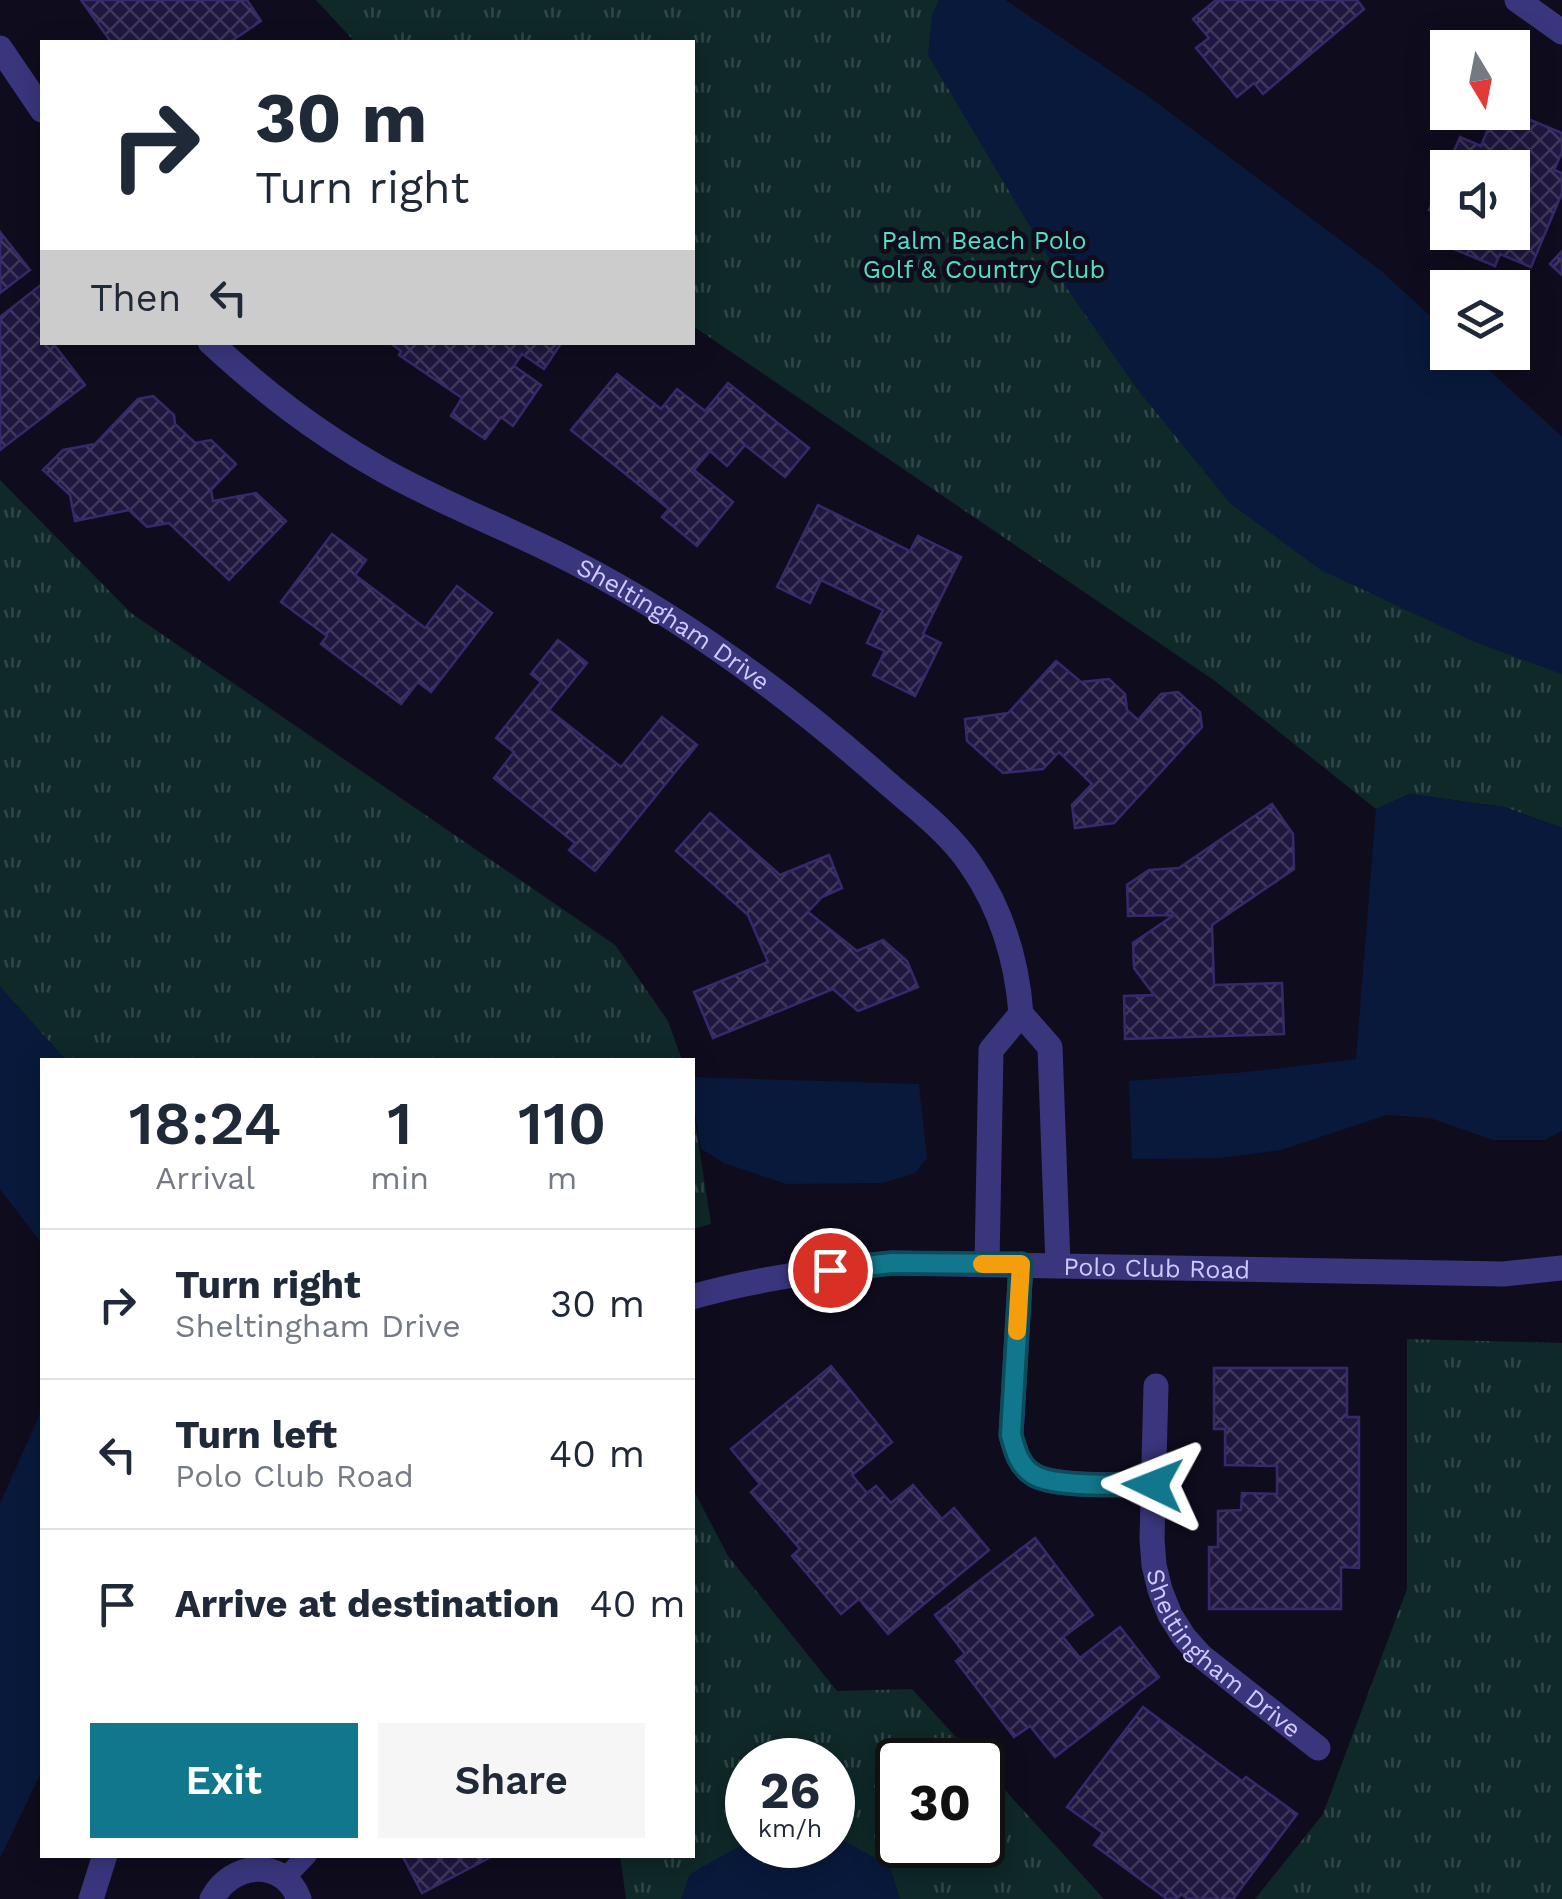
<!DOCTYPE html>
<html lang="en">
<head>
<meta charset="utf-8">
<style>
	:root { --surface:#fff; --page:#f6f6f7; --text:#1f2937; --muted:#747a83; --line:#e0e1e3; --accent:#11778c }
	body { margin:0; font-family:"Work Sans",sans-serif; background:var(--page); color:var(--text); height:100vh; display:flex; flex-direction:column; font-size:38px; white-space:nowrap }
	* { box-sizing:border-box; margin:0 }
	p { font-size:32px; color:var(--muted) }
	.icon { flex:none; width:55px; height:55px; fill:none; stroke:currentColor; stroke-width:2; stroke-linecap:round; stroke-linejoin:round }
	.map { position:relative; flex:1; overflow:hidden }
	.side { position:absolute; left:40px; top:1058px; width:655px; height:800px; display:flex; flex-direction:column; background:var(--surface); border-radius:0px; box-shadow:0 5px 25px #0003 }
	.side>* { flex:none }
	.top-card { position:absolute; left:40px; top:40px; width:655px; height:305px; border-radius:0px; box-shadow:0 5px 25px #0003; background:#fff; color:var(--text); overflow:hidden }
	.needle { width:65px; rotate:170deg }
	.tools { position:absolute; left:1430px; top:30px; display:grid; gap:20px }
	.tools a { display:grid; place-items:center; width:100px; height:100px; border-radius:0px; background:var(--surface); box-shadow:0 5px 25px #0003; font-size:50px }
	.speed { position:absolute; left:725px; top:1738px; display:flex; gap:20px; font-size:50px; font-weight:700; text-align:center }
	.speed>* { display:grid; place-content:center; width:130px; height:130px; border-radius:50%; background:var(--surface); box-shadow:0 5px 25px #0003; line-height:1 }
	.speed small { font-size:25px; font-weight:400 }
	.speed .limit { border:5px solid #111; border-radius:15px; background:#fff; color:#111 }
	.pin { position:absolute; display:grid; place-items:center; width:85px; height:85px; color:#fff; margin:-42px; border:5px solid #fff; border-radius:50%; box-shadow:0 2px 10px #0007 }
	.me { position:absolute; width:110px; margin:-55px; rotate:272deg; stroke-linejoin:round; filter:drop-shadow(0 0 8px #0008) }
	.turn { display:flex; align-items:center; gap:35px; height:210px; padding:0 50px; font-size:45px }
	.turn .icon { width:130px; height:130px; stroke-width:2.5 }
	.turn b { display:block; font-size:70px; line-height:85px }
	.then { display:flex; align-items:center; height:95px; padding:0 50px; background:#0003; gap:20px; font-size:38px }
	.eta { display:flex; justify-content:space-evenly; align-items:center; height:170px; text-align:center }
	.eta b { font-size:60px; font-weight:600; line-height:70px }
	.cta { display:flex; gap:20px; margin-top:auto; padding:20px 50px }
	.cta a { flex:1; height:115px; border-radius:0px; background:var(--accent); color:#fff; font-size:40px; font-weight:600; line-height:115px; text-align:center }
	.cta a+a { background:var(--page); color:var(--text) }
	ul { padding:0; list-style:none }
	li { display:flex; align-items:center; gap:30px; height:150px; padding:0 50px; border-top:2px solid var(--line) }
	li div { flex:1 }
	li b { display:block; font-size:38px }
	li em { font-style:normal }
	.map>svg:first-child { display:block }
	.park { fill:url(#park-tufts); fill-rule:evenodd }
	.water { fill:#08193b }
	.building { fill:url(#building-cross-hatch); stroke:#38296b; stroke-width:2.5 }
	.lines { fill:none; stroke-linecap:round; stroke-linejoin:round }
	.service { stroke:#3a367e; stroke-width:20 }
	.minor { stroke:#3a367e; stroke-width:25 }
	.route-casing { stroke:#0b4d5b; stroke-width:25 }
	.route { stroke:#11778c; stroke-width:18 }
	.slow { stroke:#f59e0b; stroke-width:18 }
	.labels { text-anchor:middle; stroke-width:10; stroke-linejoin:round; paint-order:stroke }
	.park-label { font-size:25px; fill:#54e0c0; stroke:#0f0c1e }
	.street-label { font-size:25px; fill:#d0c9ff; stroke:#0f0c1e }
</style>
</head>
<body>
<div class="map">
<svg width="1562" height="1899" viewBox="0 0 1562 1899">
	<defs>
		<pattern id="park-tufts" width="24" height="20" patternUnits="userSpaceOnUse" patternTransform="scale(2.5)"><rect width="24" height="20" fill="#0f2828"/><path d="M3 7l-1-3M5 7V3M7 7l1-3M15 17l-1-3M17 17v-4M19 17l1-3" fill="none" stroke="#314648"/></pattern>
		<pattern id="building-cross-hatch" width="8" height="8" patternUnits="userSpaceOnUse" patternTransform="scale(2.5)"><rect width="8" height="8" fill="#20173f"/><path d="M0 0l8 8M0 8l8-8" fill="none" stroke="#3f375c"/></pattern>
	</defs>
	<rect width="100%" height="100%" fill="#0f0c1e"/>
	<g class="park">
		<polygon points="316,0 1005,0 1150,98 1381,271 1447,332 1448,352 1470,353 1562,437 1562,828 1504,807 1410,794 1376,809 1215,681 693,326 692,42 355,42"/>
		<polygon points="0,480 131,613 615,945 668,1021 682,1060 66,1060 0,987"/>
		<polygon points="692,1102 711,1224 693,1229 692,1229"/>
		<polygon points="1407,1339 1562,1343 1562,1899 1255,1899 1323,1814 1407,1589"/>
		<path d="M693 1489 728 1556 837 1691 912 1689 977 1760H898V1845H982L983 1766 1104 1899H626L620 1855H692ZM748 1760H832V1845H748Z"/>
	</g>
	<g class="water">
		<polygon points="939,0 1005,0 1150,98 1381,271 1447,332 1448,352 1470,353 1562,437 1562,674 1475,642 1321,570 1230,503 1138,390 1068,290 928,55 932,16"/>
		<polygon points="1410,794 1504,807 1562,828 1562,1131 1544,1140 1493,1140 1430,1118 1387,1115 1281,1150 1219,1158 1132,1159 1129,1081 1246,1072 1356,1059 1376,809"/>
		<polygon points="0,987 66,1060 42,1060 42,1244 0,1189"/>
		<polygon points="692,1077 919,1084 927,1158 915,1173 883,1183 786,1184 724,1163 701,1149 693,1102"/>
		<polygon points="42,1409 42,1771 0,1858 0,1504"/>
		<polygon points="833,1834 890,1867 900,1899 681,1899 690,1874 747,1842 748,1845 832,1845"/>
	</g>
	<g class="building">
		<polygon points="81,0 247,0 261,21 230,42 111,42"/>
		<polygon points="1216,0 1357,0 1364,9 1263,94 1254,83 1237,97 1196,48 1209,38 1193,19"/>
		<polygon points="1495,112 1512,112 1562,133 1562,152 1554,170 1562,173 1562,193 1531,267 1500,254 1495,266 1444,245 1449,232 1512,232 1512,168 1448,168 1448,217 1429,210 1460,137 1481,146"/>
		<polygon points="0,232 30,270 0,293"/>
		<polygon points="1562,251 1562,275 1550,264"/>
		<polygon points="42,284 42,342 52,342 85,385 0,450 0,317"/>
		<polygon points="389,342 562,342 544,369 522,354 514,366 541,385 513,426 501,417 485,439 451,416 462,398 399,355 401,351"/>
		<polygon points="617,374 661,409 677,389 705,411 728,383 809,448 785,477 745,445 727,466 710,451 694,470 733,502 697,546 662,517 669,509 571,430"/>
		<polygon points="153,396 174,415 175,424 195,443 211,440 236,464 211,490 213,501 256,493 286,521 229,580 169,523 147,527 129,510 75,521 70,495 43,470 63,450 95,444 138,399"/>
		<polygon points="818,505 910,551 918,536 961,557 923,634 941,643 915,696 873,675 885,651 867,643 883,610 821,580 810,603 777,587"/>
		<polygon points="332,534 366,560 355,575 425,628 457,586 492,613 431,692 418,682 401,704 321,644 327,636 281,602"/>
		<polygon points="558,640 587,663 549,710 621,767 662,717 697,745 595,871 569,850 575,843 494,778 514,752 496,738 541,682 531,674"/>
		<polygon points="1056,661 1081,682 1109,679 1125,694 1127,710 1138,720 1161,694 1178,692 1200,712 1202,727 1114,823 1075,828 1072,805 1092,784 1059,752 1043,769 1003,773 967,741 965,719 1008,713"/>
		<polygon points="1272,804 1293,834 1294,869 1212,925 1214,985 1282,983 1284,1034 1125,1039 1124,996 1154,995 1134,968 1133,943 1174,915 1128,916 1127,885 1149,870 1179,868"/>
		<polygon points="710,813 780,875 829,855 842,888 822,897 808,912 857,951 883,940 907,961 918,987 858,1011 833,989 713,1038 694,992 768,962 748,915 676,851"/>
		<polygon points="831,1366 892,1442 852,1475 867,1493 876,1486 891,1503 913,1485 942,1519 954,1508 989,1550 888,1634 859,1599 841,1614 792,1556 800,1549 751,1492 760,1484 731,1449"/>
		<polygon points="1214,1368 1347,1368 1347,1417 1359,1417 1359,1568 1341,1567 1341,1609 1209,1609 1209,1547 1218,1547 1218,1511 1241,1510 1242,1493 1277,1494 1277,1466 1225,1465 1225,1429 1214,1429"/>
		<polygon points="1035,1538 1093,1615 1063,1637 1080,1658 1120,1627 1159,1677 1055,1757 1030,1726 1014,1737 956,1661 965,1654 935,1615"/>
		<polygon points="1143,1707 1242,1781 1246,1777 1297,1814 1233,1899 1188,1899 1181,1894 1177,1899 1167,1899 1094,1845 1103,1833 1067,1807"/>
		<polygon points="402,1855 495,1855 422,1893"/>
	</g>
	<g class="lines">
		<polyline class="service" points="284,1879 307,1855"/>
		<g class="minor">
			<polyline points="1517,0 1562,32"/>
			<polyline points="0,48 42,110"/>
			<path id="s1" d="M210 342C264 392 315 431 379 468 440 503 508 528 570 560 684 618 789 696 885 781 915 807 949 832 971 865 1002 910 1017 960 1021 1014"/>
			<polyline points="987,1264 991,1050 1021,1014 1050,1047 1058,1265"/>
			<path d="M1021 1264 1011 1435C1015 1450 1019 1466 1034 1475 1056 1488 1126 1484 1153 1485"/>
			<path id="s2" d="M692 1297C758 1278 824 1270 891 1263L1503 1274 1562 1268"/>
			<path id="s3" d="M1156 1386 1152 1539 1154 1565 1160 1590 1170 1615 1184 1637 1201 1656 1318 1748"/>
			<polyline points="91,1899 105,1855"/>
			<path d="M212 1899C231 1862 283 1857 299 1899"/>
		</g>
	</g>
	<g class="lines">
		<g class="route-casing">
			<path id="route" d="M830 1270 892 1263 1021 1264 1011 1435C1015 1450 1019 1466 1034 1475 1055 1488 1126 1484 1153 1485"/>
		</g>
		<use href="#route" class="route"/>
		<polyline class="slow" points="982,1264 1021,1264 1017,1331"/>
	</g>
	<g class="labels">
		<g class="park-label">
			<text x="984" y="249">Palm Beach Polo<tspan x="984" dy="29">Golf &amp; Country Club</tspan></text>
		</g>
		<g class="street-label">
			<text dy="9" stroke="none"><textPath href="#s1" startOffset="545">Sheltingham Drive</textPath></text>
			<text dy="9" stroke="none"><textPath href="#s2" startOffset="468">Polo Club Road</textPath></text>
			<text dy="9" stroke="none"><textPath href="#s3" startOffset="295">Sheltingham Drive</textPath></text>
		</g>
	</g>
</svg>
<div class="tools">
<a><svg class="needle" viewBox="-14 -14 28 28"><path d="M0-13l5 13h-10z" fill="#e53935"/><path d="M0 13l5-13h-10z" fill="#747a83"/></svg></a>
<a><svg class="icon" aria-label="sound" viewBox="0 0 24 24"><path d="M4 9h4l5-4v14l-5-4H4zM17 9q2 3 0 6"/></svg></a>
<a><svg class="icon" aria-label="layers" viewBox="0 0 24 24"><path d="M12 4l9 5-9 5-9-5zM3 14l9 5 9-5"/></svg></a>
</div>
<div class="speed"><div>26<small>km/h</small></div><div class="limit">30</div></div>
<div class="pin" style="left:830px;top:1270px;background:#d93025"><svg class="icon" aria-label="arrive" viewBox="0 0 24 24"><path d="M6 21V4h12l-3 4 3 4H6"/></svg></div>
<svg class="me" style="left:1153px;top:1485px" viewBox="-20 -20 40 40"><path d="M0-17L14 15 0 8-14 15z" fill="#11778c" stroke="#fff" stroke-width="4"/></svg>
<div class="top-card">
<div class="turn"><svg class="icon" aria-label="right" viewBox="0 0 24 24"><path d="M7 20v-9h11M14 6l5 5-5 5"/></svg><div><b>30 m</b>Turn right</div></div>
<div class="then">Then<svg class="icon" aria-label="left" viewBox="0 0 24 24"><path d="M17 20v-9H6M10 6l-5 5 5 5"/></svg></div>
</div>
<section class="side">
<div class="eta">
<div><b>18:24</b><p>Arrival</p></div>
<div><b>1</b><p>min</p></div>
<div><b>110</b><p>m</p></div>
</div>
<ul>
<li><svg class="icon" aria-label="right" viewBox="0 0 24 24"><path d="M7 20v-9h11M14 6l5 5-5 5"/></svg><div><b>Turn right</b><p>Sheltingham Drive</p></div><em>30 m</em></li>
<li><svg class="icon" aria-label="left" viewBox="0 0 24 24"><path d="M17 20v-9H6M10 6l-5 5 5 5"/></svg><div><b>Turn left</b><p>Polo Club Road</p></div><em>40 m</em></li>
<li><svg class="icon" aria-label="arrive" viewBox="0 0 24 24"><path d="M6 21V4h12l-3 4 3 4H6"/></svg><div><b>Arrive at destination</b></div><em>40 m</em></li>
</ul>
<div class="cta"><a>Exit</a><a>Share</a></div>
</section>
</div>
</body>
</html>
